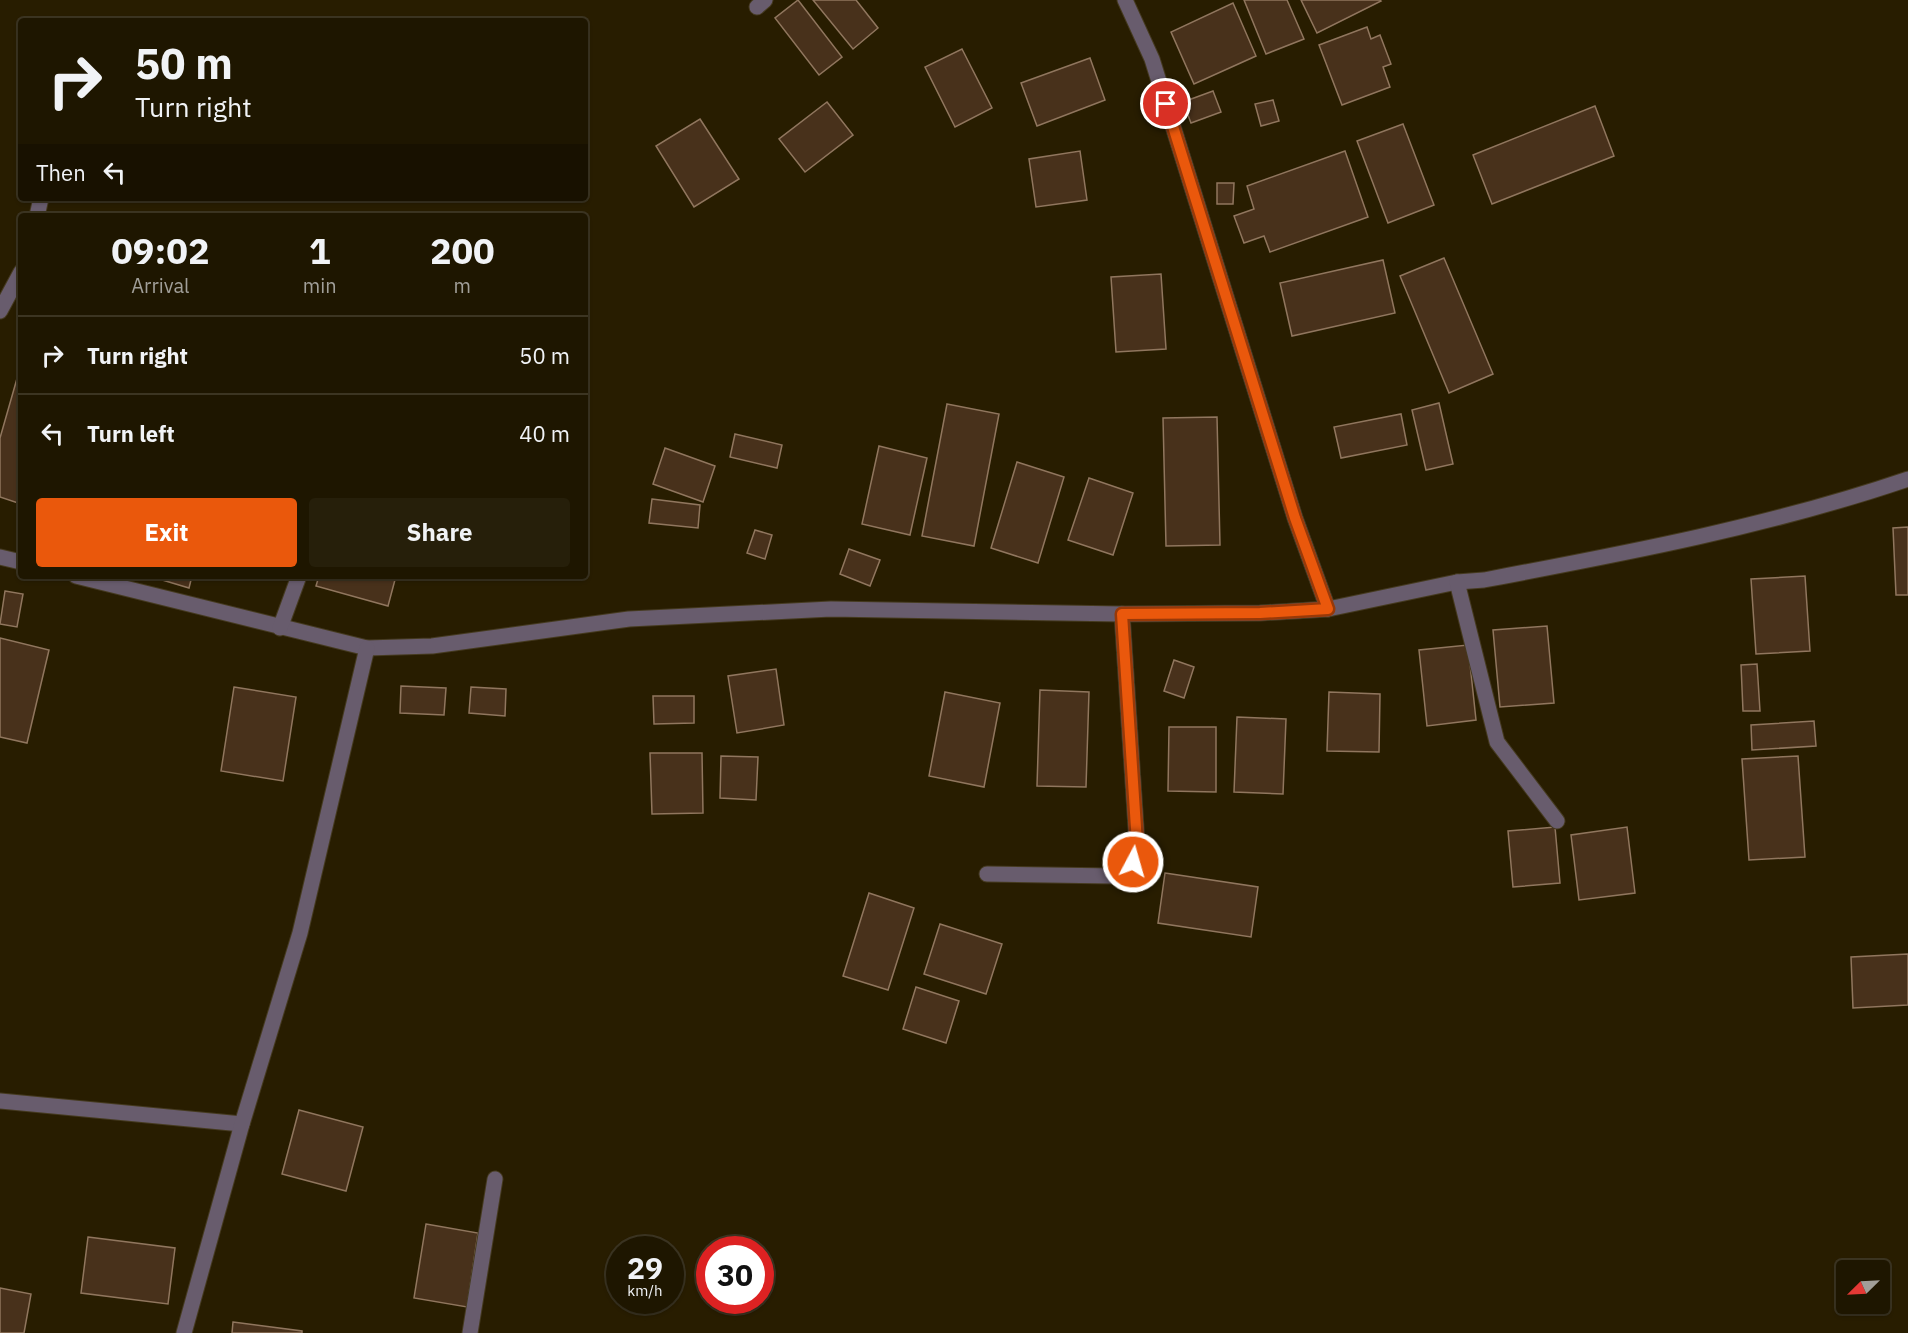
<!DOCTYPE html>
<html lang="en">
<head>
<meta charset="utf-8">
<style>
	:root { --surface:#1e1600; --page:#261f0a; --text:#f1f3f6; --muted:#a19f99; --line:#3c3522; --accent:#ea580c }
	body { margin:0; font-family:"IBM Plex Sans",sans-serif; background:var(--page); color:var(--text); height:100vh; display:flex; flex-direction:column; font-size:22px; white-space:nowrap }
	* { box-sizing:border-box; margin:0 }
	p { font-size:20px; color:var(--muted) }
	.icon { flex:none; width:33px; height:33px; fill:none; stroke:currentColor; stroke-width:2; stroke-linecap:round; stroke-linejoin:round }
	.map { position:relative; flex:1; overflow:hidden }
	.panel { position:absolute; left:18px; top:213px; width:570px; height:366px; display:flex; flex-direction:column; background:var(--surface); border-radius:6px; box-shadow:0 2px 4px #0004,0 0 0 2px var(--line) }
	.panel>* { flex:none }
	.hud { position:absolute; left:18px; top:18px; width:570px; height:183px; border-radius:6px; box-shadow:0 2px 4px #0004,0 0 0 2px var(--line); background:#1e1600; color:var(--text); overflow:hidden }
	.needle { width:39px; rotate:246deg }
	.buttons { position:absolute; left:1836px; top:1260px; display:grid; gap:12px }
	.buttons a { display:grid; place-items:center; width:54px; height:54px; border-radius:6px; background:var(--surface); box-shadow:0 2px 4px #0004,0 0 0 2px var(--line); font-size:30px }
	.speed { position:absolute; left:606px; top:1236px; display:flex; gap:12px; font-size:30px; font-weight:700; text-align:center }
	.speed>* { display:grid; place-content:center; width:78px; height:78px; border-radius:50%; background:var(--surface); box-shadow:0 2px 4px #0004,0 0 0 2px var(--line); line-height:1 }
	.speed small { font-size:15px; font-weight:400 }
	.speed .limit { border:9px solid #d22; background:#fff; color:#111 }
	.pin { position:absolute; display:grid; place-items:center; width:51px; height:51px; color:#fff; margin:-26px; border:3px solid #fff; border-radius:50%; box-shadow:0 2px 6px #0007 }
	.me { position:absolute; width:66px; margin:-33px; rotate:6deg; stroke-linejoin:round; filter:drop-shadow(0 0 4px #0008) }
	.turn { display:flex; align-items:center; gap:21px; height:126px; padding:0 18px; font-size:27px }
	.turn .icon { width:78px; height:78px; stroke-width:2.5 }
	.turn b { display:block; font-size:42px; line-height:51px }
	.then { display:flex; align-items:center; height:57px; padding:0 18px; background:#0003; gap:12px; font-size:22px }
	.eta { display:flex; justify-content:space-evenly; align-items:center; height:102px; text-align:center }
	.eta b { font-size:36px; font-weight:700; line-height:42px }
	.primary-button { display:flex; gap:12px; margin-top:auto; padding:12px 18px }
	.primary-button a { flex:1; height:69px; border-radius:6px; background:var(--accent); color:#fff; font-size:24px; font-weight:700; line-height:69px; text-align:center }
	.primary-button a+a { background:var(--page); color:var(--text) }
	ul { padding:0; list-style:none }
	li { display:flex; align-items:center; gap:18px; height:78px; padding:0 18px; border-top:2px solid var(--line) }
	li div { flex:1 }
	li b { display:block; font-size:22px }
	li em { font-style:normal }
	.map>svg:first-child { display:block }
	.building { fill:#48311b; stroke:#90765e; stroke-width:1.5 }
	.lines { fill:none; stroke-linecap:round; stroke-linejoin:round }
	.minor-casing { stroke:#453a1f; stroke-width:17 }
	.minor { stroke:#685c6d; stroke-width:15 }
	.route-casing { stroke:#983908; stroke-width:15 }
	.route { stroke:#ea580c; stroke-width:10 }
</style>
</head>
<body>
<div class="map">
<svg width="1908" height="1333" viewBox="0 0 1908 1333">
	<rect width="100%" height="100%" fill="#281d00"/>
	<g class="building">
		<polygon points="798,0 842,57 819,75 775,18"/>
		<polygon points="813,0 856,0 878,28 853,49"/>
		<polygon points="1244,0 1287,0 1304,39 1266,54"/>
		<polygon points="1301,0 1380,0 1381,1 1317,33"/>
		<polygon points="1233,3 1256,56 1194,84 1171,32"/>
		<polygon points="1367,27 1371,39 1380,35 1391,64 1383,67 1390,87 1342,105 1319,45"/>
		<polygon points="962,49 992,108 955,127 925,67"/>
		<polygon points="1090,58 1105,100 1037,126 1021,83"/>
		<polygon points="1213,91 1221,112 1191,123 1183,102"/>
		<polygon points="1273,100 1279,121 1261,126 1255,104"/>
		<polygon points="827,102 853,135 805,172 779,139"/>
		<polygon points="1595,106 1614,156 1492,204 1473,155"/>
		<polygon points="700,119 739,179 694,207 656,146"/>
		<polygon points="1403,124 1434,205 1388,223 1357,141"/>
		<polygon points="1080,151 1087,200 1036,207 1029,159"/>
		<polygon points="1345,151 1368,217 1270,252 1264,236 1244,243 1234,216 1254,209 1247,186"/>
		<polygon points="1217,183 1234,183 1233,204 1217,204"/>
		<polygon points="1444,258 1493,374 1449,393 1400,276"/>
		<polygon points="1383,260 1395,313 1292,336 1280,283"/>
		<polygon points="1161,274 1166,349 1116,352 1111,277"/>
		<polygon points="18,375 21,376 21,504 0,497 0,438"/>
		<polygon points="1439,403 1453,464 1426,470 1412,410"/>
		<polygon points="947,404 999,414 974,546 922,536"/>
		<polygon points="1401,414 1407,445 1341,458 1334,427"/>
		<polygon points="1217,417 1220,545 1166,546 1163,418"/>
		<polygon points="735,434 782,445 777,468 730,457"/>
		<polygon points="879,446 927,458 910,535 862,524"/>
		<polygon points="665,448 715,466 703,502 653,484"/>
		<polygon points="1017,462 1064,477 1038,563 991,548"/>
		<polygon points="1089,478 1133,493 1113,555 1068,540"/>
		<polygon points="652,499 700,505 698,528 649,523"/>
		<polygon points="1908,527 1908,595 1896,595 1893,528"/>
		<polygon points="755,530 772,535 765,559 747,553"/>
		<polygon points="849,549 880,560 870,586 840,574"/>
		<polygon points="149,576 192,576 189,588"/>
		<polygon points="319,576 396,576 388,606 316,586"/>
		<polygon points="1805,576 1810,651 1756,654 1751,579"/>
		<polygon points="5,591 23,594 17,627 0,624"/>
		<polygon points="1547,626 1554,703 1500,707 1493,630"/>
		<polygon points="0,638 49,650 27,743 0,737"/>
		<polygon points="1468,645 1476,720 1427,726 1419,650"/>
		<polygon points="1174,660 1194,667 1184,698 1164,691"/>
		<polygon points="1757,664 1760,711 1743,711 1741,665"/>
		<polygon points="776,669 784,725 737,733 728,676"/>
		<polygon points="401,686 446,688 444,715 400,713"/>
		<polygon points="234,687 296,697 283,781 221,771"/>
		<polygon points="471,687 506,689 505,716 469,713"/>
		<polygon points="1040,690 1089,692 1086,787 1037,786"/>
		<polygon points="945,692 1000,703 984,787 929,776"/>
		<polygon points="1329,692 1380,694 1379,752 1327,751"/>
		<polygon points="653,696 694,696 694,723 654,724"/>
		<polygon points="1237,717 1286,719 1283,794 1234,792"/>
		<polygon points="1814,721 1816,746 1752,750 1751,725"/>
		<polygon points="1169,727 1216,727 1216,792 1168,791"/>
		<polygon points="650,753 702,753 703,813 652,814"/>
		<polygon points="721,756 758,757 756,800 720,798"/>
		<polygon points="1798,756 1805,857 1749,860 1742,759"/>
		<polygon points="1555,827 1560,883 1513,887 1508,831"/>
		<polygon points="1627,827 1635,893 1579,900 1571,835"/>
		<polygon points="1165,873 1258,887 1251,937 1158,923"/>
		<polygon points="869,893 914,908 888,990 843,976"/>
		<polygon points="940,924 1002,944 986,994 924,974"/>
		<polygon points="1908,954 1908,1005 1853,1008 1851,957"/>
		<polygon points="916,987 959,1001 946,1043 903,1029"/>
		<polygon points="299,1110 363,1127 346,1191 282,1174"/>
		<polygon points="426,1224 478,1233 467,1307 414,1298"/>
		<polygon points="88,1237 175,1248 168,1304 81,1293"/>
		<polygon points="0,1288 31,1294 24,1333 0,1333"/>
		<polygon points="233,1322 302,1331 302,1333 232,1333"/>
	</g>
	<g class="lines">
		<g class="minor-casing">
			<g id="minor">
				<polyline points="1125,0 1152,59 1295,518 1328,609"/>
				<polyline points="757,7 765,0"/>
				<polyline points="37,216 41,198"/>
				<polyline points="0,311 21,272"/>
				<polyline points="0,557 21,562"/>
				<path d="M76 576 367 648 432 646 629 619 831 609 1122 614 1260 613 1328 609 1457 582 1484 580C1627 553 1770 526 1908 479"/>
				<polyline points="1457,582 1497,742 1557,821"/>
				<polyline points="280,628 299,576"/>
				<polyline points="987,874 1113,876 1133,862 1137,843 1122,614"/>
				<polyline points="0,1101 242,1124"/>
				<polyline points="184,1333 242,1124 300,933 367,648"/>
				<polyline points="470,1333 495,1179"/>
			</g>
		</g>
		<use href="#minor" class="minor"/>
	</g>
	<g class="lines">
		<g class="route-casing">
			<polyline id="route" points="1133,862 1137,843 1122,614 1260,613 1328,609 1295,518 1166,104"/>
		</g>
		<use href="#route" class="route"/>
	</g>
</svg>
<div class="buttons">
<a><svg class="needle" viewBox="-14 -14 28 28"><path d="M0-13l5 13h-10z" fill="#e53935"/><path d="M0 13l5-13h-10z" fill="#a19f99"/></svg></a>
</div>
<div class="speed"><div>29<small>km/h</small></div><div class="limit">30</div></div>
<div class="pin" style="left:1166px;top:104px;background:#d93025"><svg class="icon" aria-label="arrive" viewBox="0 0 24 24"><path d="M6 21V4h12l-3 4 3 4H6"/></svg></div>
<svg class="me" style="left:1133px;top:862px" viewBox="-20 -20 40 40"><circle r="17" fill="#ea580c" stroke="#fff" stroke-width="3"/><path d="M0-11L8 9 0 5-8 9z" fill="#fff"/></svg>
<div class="hud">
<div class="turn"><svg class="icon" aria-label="right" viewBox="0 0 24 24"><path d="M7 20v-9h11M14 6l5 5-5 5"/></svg><div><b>50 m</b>Turn right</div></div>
<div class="then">Then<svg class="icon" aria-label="left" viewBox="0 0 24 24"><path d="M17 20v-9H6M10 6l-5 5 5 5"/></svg></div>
</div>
<section class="panel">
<div class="eta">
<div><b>09:02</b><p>Arrival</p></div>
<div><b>1</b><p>min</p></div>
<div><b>200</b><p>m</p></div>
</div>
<ul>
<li><svg class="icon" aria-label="right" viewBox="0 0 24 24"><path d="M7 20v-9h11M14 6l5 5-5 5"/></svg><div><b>Turn right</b></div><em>50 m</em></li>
<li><svg class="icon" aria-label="left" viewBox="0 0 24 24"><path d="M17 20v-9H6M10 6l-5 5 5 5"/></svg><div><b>Turn left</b></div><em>40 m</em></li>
</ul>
<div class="primary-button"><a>Exit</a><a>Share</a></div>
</section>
</div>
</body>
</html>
